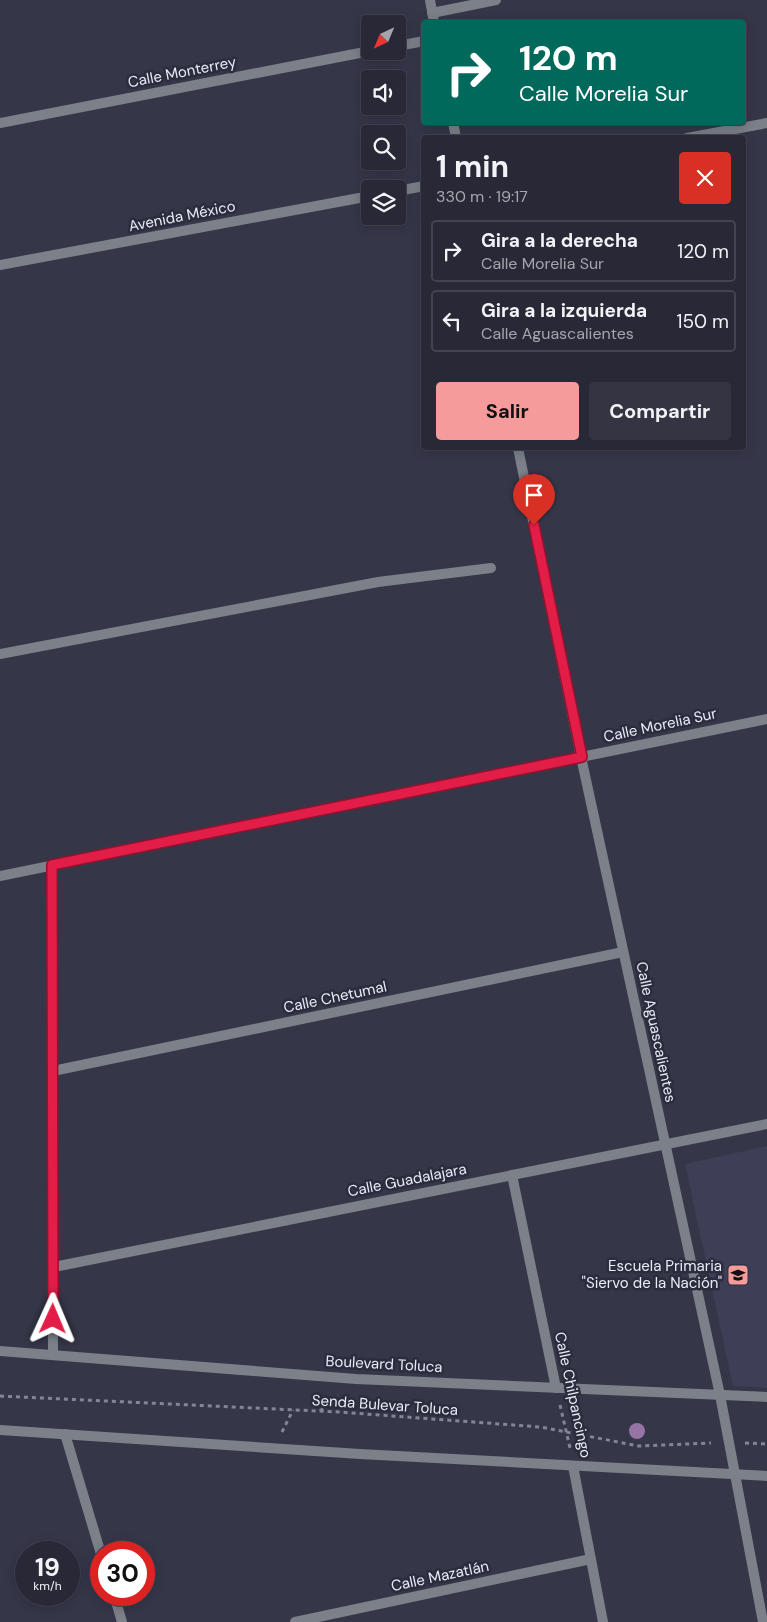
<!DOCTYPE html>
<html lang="es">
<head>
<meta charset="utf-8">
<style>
	:root { --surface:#282836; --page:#343442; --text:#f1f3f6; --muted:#a5a6ad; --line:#444451; --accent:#f59b9b }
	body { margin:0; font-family:"DM Sans",sans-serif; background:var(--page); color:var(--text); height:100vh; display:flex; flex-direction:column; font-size:19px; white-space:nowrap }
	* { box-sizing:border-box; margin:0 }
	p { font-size:16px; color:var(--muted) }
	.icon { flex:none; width:28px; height:28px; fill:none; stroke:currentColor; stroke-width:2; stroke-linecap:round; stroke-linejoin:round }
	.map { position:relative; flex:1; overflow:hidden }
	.panel { position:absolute; left:421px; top:135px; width:325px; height:315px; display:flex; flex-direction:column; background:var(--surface); border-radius:5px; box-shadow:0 2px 12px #0003,0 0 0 1px var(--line) }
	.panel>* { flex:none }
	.top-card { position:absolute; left:421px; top:20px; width:325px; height:105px; border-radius:5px; box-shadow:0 2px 12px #0003,0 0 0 1px var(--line); background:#00695c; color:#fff; overflow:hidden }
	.needle { width:32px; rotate:224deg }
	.tools { position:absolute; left:361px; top:15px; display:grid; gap:10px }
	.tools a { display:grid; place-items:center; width:45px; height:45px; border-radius:5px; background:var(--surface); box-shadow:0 2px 12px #0003,0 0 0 1px var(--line); font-size:25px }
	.speed { position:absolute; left:15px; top:1541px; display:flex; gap:10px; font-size:25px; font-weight:700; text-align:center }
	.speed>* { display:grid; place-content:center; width:65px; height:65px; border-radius:50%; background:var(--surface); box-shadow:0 2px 12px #0003,0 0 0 1px var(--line); line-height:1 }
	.speed small { font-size:12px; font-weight:400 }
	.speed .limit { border:8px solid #d22; background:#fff; color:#111 }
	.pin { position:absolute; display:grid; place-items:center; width:42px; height:42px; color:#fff; margin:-51px -21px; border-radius:50% 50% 50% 0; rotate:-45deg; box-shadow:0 0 5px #0007 }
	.pin .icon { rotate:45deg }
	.me { position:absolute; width:55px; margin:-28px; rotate:1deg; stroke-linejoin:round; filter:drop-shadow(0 0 4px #0008) }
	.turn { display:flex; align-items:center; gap:18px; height:105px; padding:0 15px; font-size:22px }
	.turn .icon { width:65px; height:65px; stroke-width:2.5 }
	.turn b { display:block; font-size:35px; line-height:42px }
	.round { display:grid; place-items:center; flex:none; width:52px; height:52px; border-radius:5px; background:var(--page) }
	.head { display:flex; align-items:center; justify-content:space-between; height:85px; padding:0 15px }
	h1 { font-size:30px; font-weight:700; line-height:38px }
	.primary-button { display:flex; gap:10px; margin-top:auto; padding:10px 15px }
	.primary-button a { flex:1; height:58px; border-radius:5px; background:var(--accent); color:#111; font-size:20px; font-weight:700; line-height:58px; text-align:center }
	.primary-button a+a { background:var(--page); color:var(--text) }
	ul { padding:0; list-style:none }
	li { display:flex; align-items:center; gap:15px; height:62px; margin:0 10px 8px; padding:0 5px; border:2px solid var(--line); border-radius:5px }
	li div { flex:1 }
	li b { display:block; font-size:19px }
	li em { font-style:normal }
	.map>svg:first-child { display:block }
	.built { fill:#3e3f57 }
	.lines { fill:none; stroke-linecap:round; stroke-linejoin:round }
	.path { stroke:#848594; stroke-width:3; stroke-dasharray:4 4; stroke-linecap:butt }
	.lane { stroke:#7b8089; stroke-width:10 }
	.street { stroke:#7b8089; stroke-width:10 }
	.tree { fill:#9674a6 }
	.route-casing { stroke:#92132f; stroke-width:12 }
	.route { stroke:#e11d48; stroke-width:9 }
	.labels { text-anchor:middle; stroke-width:5; stroke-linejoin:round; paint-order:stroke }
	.street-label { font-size:15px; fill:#eaebf7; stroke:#2b2c3d }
	.poi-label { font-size:15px; fill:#eaebf7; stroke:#2b2c3d; text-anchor:end }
</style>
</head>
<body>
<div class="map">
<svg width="767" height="1622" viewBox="0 0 767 1622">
	<rect width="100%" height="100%" fill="#353648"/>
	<polygon class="built" points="767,1146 767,1388 733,1386 685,1164"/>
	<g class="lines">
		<g class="path">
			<polyline points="0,1396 339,1412 540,1427 639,1446 711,1443"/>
			<polyline points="560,1405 570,1448"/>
			<polyline points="320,1411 338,1395"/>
			<polyline points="282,1432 293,1410"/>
			<polyline points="745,1443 767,1444"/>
		</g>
		<polyline class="lane" points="0,654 378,582 491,568"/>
		<g class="street">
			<polyline points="430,0 434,22"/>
			<polyline points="432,13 496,0"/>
			<polyline points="398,46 424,41"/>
			<polyline points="453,122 456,138"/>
			<polyline points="0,123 370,51"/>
			<polyline points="687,138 767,123"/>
			<polyline points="398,191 424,186"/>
			<polyline points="0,265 370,196"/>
			<polyline points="518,448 581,757 720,1395 763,1622"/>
			<polyline points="52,865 53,1354"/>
			<polyline points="0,876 767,719"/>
			<polyline points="53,1071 623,952"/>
			<polyline points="512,1175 556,1388"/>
			<polyline points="54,1267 767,1124"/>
			<polyline points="0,1351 356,1379 767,1397"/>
			<polyline points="0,1430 360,1454 767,1476"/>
			<polyline points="65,1434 101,1554"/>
			<polyline points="573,1466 603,1622"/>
			<polyline points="114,1595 122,1622"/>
			<polyline points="295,1622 591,1559"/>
		</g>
	</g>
	<circle class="tree" cx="637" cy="1431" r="8"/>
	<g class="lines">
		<g class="route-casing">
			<polyline id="route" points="53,1319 52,865 582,757 534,525"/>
		</g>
		<use href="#route" class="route"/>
	</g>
	<defs>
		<g id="school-square" transform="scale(1.125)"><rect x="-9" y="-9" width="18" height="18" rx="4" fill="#f59b9b" stroke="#2b2c3d"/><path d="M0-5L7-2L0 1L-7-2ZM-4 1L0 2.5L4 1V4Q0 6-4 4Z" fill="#111"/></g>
	</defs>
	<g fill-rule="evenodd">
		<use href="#school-square" x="738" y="1275"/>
	</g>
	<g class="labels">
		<g class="street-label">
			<text transform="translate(182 72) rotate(-11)" y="5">Calle Monterrey</text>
			<text transform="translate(182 216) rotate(-11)" y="5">Avenida México</text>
			<text transform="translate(660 725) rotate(-12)" y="5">Calle Morelia Sur</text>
			<text transform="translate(335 997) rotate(-12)" y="5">Calle Chetumal</text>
			<text transform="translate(656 1032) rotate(78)" y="5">Calle Aguascalientes</text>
			<text transform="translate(407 1180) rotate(-11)" y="5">Calle Guadalajara</text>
			<text transform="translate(384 1364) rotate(3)" y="5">Boulevard Toluca</text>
			<text transform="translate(573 1395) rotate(78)" y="5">Calle Chilpancingo</text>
			<text transform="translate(385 1405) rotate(4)" y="5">Senda Bulevar Toluca</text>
			<text transform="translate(440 1576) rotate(-12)" y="5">Calle Mazatlán</text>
		</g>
		<g class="poi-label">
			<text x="722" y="1271">Escuela Primaria<tspan x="722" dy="17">"Siervo de la Nación"</tspan></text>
		</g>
	</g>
</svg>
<div class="tools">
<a><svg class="needle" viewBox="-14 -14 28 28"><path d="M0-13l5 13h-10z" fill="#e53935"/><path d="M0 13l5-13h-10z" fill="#a5a6ad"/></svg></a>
<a><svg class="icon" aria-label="sound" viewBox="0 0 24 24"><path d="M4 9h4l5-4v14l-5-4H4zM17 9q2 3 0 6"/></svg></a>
<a><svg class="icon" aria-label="search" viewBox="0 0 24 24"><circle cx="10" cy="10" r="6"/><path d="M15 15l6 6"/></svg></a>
<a><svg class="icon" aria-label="layers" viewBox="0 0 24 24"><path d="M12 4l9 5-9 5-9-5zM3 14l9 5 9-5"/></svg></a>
</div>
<div class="speed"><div>19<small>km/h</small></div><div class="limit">30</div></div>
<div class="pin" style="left:534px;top:525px;background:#d93025"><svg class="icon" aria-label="arrive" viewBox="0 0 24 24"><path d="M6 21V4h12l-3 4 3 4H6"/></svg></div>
<svg class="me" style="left:53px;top:1319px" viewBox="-20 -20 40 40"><path d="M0-17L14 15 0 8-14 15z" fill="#e11d48" stroke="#fff" stroke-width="4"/></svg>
<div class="top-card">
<div class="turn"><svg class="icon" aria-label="right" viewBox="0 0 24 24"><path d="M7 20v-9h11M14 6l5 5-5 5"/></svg><div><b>120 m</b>Calle Morelia Sur</div></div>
</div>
<section class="panel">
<div class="head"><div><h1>1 min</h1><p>330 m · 19:17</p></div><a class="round" style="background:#d93025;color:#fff"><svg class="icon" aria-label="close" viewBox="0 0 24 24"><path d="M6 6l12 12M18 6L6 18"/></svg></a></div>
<ul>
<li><svg class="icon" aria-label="right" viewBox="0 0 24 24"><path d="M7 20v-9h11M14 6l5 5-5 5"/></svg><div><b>Gira a la derecha</b><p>Calle Morelia Sur</p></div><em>120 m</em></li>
<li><svg class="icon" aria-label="left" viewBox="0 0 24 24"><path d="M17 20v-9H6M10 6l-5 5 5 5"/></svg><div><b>Gira a la izquierda</b><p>Calle Aguascalientes</p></div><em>150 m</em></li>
</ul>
<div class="primary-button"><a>Salir</a><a>Compartir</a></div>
</section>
</div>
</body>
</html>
